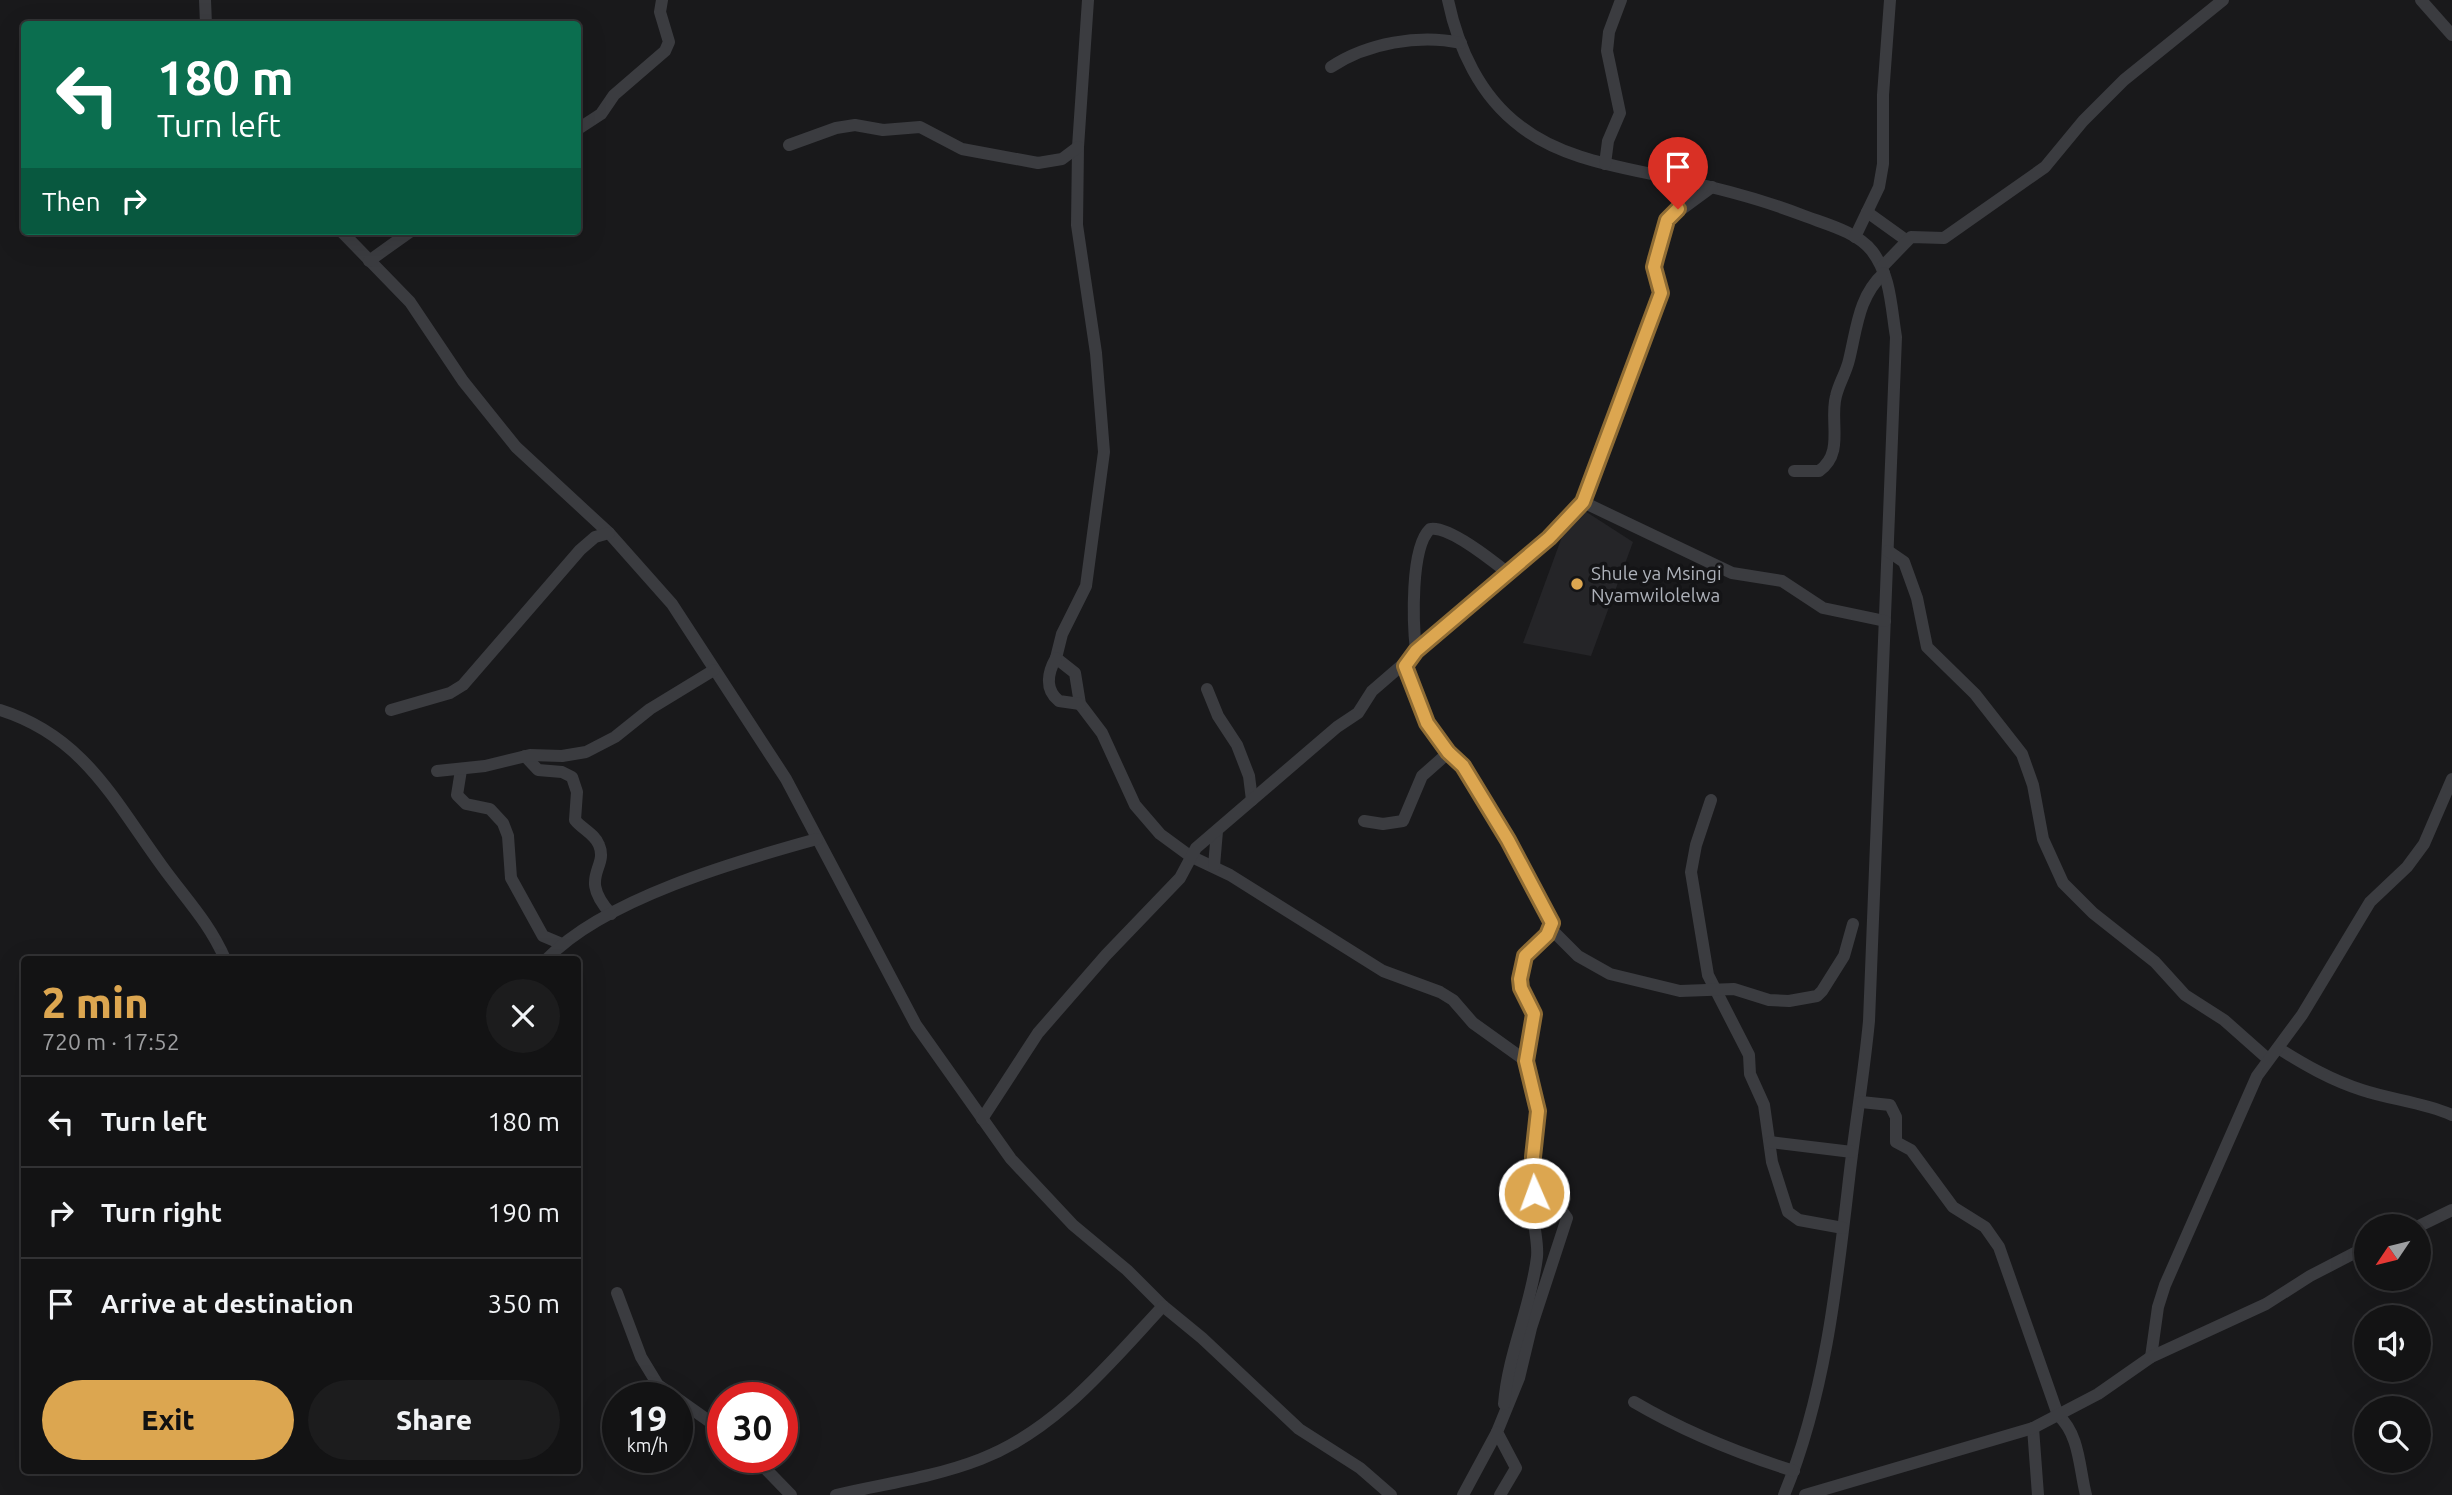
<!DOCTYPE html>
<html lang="en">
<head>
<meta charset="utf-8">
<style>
	:root { --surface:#131314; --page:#1c1c1d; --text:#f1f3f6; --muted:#9d9ea0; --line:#323234; --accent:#dca650 }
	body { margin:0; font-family:Ubuntu,sans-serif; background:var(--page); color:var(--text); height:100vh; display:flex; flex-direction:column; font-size:26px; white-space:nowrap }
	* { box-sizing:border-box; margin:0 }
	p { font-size:23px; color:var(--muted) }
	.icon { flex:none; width:38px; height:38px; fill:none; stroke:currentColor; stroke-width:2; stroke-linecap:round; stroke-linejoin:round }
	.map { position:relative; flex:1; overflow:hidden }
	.sheet { position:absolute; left:21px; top:956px; width:560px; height:518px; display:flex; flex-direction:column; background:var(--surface); border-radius:7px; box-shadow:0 7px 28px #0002,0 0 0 2px var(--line) }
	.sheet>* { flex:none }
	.hud { position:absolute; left:21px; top:21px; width:560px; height:214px; border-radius:7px; box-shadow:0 7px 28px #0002,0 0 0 2px var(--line); background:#0b6e4f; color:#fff; overflow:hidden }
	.needle { width:46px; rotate:235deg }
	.buttons { position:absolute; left:2354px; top:1214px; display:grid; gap:14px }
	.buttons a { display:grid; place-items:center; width:77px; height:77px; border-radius:50%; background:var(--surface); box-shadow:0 7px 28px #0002,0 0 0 2px var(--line); font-size:35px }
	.speed { position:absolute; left:602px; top:1382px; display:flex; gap:14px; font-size:35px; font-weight:700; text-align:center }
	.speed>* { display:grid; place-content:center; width:91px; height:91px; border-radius:50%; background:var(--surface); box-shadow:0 7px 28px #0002,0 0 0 2px var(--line); line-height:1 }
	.speed small { font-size:18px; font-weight:400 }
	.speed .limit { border:10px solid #d22; background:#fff; color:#111 }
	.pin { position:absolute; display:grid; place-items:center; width:60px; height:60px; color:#fff; margin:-72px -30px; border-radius:50% 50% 50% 0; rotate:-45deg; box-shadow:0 0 7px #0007 }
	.pin .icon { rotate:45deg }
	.me { position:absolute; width:77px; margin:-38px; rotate:358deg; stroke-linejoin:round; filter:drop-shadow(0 0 5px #0008) }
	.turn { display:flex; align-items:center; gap:24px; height:147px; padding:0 21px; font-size:32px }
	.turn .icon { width:91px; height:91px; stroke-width:2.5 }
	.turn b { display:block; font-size:49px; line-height:60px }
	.then { display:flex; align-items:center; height:66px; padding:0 21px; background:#0003; gap:14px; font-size:26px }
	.round { display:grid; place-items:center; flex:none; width:74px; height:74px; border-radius:37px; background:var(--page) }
	.overview { display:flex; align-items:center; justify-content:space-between; height:119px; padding:0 21px }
	h1 { font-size:42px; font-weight:800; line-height:52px; color:var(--accent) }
	.cta { display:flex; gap:14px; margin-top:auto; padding:14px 21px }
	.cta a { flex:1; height:80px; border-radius:42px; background:var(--accent); color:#111; font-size:28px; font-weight:800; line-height:80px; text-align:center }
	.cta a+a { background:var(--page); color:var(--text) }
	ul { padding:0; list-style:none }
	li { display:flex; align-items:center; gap:21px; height:91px; padding:0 21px; border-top:2px solid var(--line) }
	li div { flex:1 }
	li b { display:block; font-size:26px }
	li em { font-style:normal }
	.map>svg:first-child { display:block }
	.built { fill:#252528 }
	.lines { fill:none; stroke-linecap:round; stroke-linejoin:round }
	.minor { stroke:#3b3c40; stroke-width:12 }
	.route-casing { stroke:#8f6c34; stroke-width:18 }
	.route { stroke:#dca650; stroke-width:12 }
	.poi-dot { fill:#dca650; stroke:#141416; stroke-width:2.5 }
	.labels { text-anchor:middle; stroke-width:7; stroke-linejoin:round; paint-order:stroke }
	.poi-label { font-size:19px; fill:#adb1b9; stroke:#141416; text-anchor:start }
</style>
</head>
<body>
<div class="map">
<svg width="2452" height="1495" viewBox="0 0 2452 1495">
	<rect width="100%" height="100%" fill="#19191b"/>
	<polygon class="built" points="1574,504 1633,542 1591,656 1523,643"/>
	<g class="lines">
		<g class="minor">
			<polyline points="205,0 206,24"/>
			<polyline points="1088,0 1078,147 1077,225 1096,353 1104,452 1086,586 1062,634 1056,658 1075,673 1080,704 1102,733 1135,805 1160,834 1190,856 1230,875 1383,971 1440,992 1453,1000 1473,1023 1526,1061"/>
			<path d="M1448 0C1458 48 1480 96 1520 126 1563 160 1623 167 1675 179 1718 188 1761 199 1802 215 1825 224 1856 231 1872 251 1891 276 1891 307 1896 337L1869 1021C1864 1074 1855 1126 1849 1179 1837 1284 1825 1396 1784 1495"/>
			<polyline points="2421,0 2452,35"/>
			<path d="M1331 67C1367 43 1419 34 1461 43"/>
			<polyline points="578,129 601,114 614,95 665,51 669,42 660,12 662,0"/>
			<polyline points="789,145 836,128 855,125 883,130 920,127 962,149 1038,163 1062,159 1078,147"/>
			<polyline points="1605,164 1608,141 1620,113 1607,51 1609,32 1621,0"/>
			<polyline points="1867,212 1906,240"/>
			<polyline points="341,231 410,302 463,381 516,447 609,533 672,604 786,779 916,1025 1011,1159 1073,1225 1127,1270 1163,1306 1202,1338 1299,1429 1360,1468 1391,1495"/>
			<polyline points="1855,237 1879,187 1883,164 1883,95 1890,0"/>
			<polyline points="369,261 411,231"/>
			<polyline points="1882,267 1911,237 1944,238 2045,167 2083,121 2124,80 2223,0"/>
			<path d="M1794 471H1819C1845 453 1829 421 1836 396 1839 383 1846 373 1849 360 1857 328 1858 297 1884 273"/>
			<polyline points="1583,502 1732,573 1782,581 1823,608 1885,621"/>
			<polyline points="1888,551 1904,562 1917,598 1927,647 1975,694 2022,754 2033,785 2043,839 2063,883 2093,913 2155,962 2185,995 2224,1020 2268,1059"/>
			<path d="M1416 651C1413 624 1410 548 1430 529 1448 525 1493 561 1508 573"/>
			<path d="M1056 658C1048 672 1044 689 1059 701L1080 704"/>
			<polyline points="1405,666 1427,723 1448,753 1463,766 1508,840 1552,923 1547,935 1525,956 1520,979 1521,988 1533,1014 1526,1061 1538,1111 1532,1186 1540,1199 1562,1211 1567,1218 1531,1328 1519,1378 1497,1432 1516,1468 1500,1495"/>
			<polyline points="1207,689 1218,716 1237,745 1249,776 1252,800"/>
			<path d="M0 710C84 736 115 802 162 866 185 898 209 922 225 959"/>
			<polyline points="391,710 450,693 463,685 580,550 595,537 609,533"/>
			<path d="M525 756 538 770 562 772 572 777 577 792 575 820C582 829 595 834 599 845 609 869 577 876 611 914"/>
			<polyline points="461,770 457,795 466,804 490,809 503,823 508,836 511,878 543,936 562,944"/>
			<polyline points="437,771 485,766 530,755 562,756 586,752 615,737 650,709 714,670"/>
			<polyline points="1711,800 1696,845 1691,872 1708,975 1749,1055 1750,1074 1764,1105 1772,1162 1788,1212 1799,1220 1843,1228"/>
			<polyline points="1364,821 1383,824 1403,821 1422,776 1448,753"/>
			<polyline points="1214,866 1217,831"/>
			<polyline points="1551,929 1578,956 1610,974 1680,991 1734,989 1769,1000 1789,1001 1817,996 1822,991 1844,956 1853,924"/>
			<path d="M547 959C604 899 737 861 817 839"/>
			<path d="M2278 1048C2305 1065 2331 1080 2362 1090 2392 1100 2423 1102 2452 1115"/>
			<path d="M1861 1102 1890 1105 1896 1117V1142L1911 1150 1953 1207 1985 1227 1999 1247 2058 1415C2080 1435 2079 1468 2086 1495"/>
			<polyline points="982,1119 1038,1033 1106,955 1180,878 1196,848 1337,727 1358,713 1372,691 1549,538 1583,502 1661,293 1654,267 1667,220 1712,187"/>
			<polyline points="1770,1142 1852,1152"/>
			<polyline points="2417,1227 2452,1210"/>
			<polyline points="617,1293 641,1357 658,1385 723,1431"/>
			<polyline points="2151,1357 2158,1307 2165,1285 2257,1076 2302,1015 2370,902 2407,867 2424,844 2452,779"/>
			<path d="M1634 1402C1685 1432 1737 1453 1794 1471"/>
			<path d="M1504 1404C1508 1353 1531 1307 1537 1257 1539 1236 1528 1219 1540 1199"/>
			<polyline points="2033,1428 2038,1495"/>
			<polyline points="755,1458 791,1495"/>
			<path d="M836 1495C884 1484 935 1477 981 1459 1056 1430 1110 1363 1163 1306"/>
			<polyline points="1463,1495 1497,1432"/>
			<polyline points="1805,1495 2033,1428 2098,1394 2151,1357 2266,1304 2310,1276 2366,1247"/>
		</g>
	</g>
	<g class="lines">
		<g class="route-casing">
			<polyline id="route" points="1534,1193 1533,1157 1538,1111 1526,1061 1534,1014 1521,988 1520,979 1525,956 1547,935 1552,923 1508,840 1463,766 1448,752 1427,723 1405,666 1416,651 1549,538 1583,502 1661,293 1654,267 1656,259 1667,220 1678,209"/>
		</g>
		<use href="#route" class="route"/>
	</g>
	<circle class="poi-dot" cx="1577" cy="584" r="7"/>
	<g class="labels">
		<g class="poi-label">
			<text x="1591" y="580">Shule ya Msingi<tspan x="1591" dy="22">Nyamwilolelwa</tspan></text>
		</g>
	</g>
</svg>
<div class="buttons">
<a><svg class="needle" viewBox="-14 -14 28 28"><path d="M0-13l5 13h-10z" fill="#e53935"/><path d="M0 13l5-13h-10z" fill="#9d9ea0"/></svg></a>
<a><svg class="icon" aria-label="sound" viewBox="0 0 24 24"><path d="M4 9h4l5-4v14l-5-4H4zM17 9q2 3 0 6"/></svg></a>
<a><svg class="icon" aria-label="search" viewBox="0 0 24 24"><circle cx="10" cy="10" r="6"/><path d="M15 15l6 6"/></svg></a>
</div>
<div class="speed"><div>19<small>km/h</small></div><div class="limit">30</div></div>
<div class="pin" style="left:1678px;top:209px;background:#d93025"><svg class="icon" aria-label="arrive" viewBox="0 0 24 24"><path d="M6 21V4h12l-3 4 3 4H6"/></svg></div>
<svg class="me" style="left:1534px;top:1193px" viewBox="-20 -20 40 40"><circle r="17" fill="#dca650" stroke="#fff" stroke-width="3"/><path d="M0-11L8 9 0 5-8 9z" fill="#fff"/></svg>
<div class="hud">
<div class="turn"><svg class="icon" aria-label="left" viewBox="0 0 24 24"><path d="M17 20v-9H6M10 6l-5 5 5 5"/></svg><div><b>180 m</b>Turn left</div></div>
<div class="then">Then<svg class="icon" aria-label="right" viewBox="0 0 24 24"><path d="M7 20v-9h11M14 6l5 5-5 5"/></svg></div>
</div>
<section class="sheet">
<div class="overview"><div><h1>2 min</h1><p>720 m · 17:52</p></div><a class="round"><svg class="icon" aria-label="close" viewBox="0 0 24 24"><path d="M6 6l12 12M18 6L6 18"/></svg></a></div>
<ul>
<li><svg class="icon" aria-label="left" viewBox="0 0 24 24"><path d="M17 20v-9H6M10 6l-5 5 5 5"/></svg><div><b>Turn left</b></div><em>180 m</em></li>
<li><svg class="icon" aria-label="right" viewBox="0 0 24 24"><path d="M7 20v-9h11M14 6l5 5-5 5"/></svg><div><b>Turn right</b></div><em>190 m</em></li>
<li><svg class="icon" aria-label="arrive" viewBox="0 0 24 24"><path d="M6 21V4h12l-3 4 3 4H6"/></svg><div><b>Arrive at destination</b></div><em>350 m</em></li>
</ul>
<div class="cta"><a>Exit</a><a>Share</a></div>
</section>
</div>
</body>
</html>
